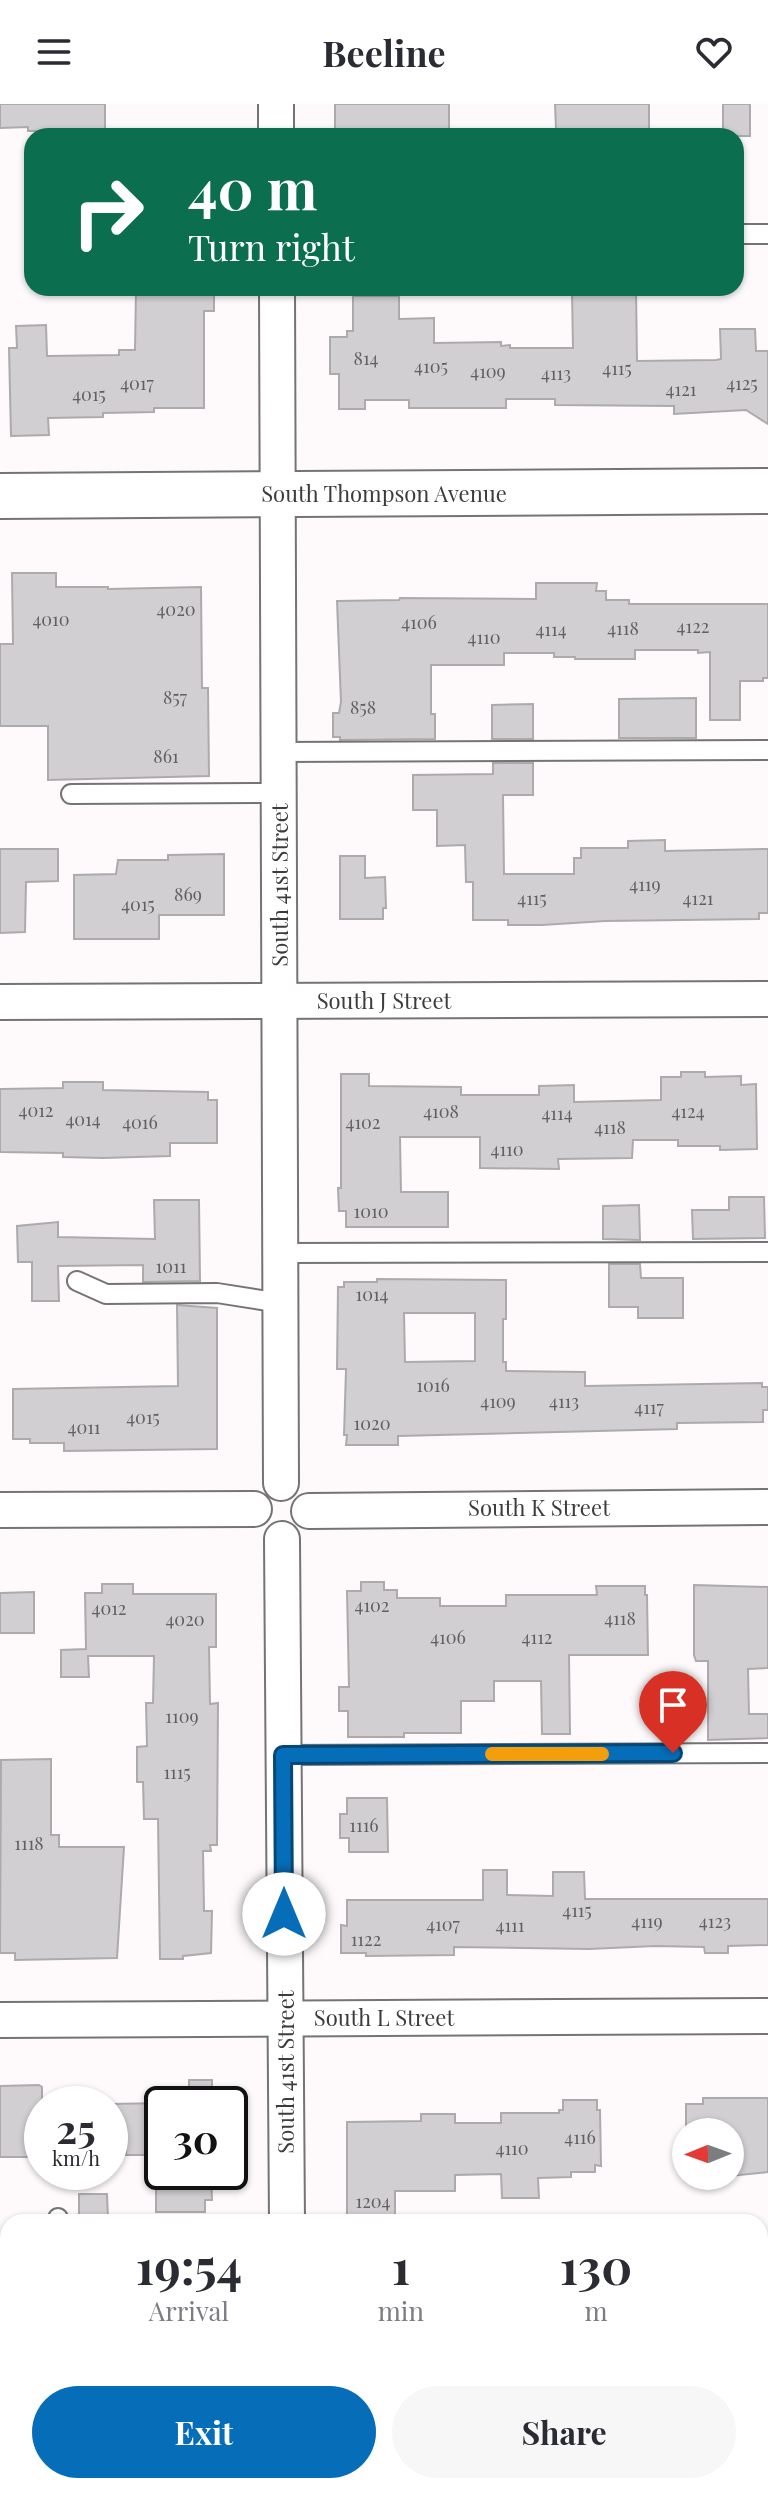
<!DOCTYPE html>
<html lang="en">
<head>
<meta charset="utf-8">
<style>
	:root { --surface:#fff; --page:#f7f7f7; --text:#2b2b33; --muted:#7c7c81; --accent:#066eb9 }
	body { margin:0; font-family:"Playfair Display",serif; background:var(--page); color:var(--text); height:100vh; display:flex; flex-direction:column; font-size:30px; white-space:nowrap }
	* { box-sizing:border-box; margin:0 }
	p { font-size:26px; color:var(--muted) }
	.icon { flex:none; width:44px; height:44px; fill:none; stroke:currentColor; stroke-width:2; stroke-linecap:round; stroke-linejoin:round }
	.map { position:relative; flex:1; overflow:hidden }
	.panel { position:absolute; left:0px; top:2110px; width:768px; height:280px; display:flex; flex-direction:column; background:var(--surface); border-radius:24px 24px 0 0; box-shadow:0 2px 6px #0004 }
	.panel>* { flex:none }
	.hud { position:absolute; left:24px; top:24px; width:720px; height:168px; border-radius:24px; box-shadow:0 2px 6px #0004; background:#0b6e4f; color:#fff; overflow:hidden }
	.needle { width:52px; rotate:269deg }
	.tools { position:absolute; left:672px; top:2014px; display:grid; gap:16px }
	.tools a { display:grid; place-items:center; width:72px; height:72px; border-radius:50%; background:var(--surface); box-shadow:0 2px 6px #0004; font-size:40px }
	.speed { position:absolute; left:24px; top:1982px; display:flex; gap:16px; font-size:40px; font-weight:700; text-align:center }
	.speed>* { display:grid; place-content:center; width:104px; height:104px; border-radius:50%; background:var(--surface); box-shadow:0 2px 6px #0004; line-height:1 }
	.speed small { font-size:20px; font-weight:400 }
	.speed .limit { border:4px solid #111; border-radius:12px; background:#fff; color:#111 }
	.pin { position:absolute; display:grid; place-items:center; width:68px; height:68px; color:#fff; margin:-82px -34px; border-radius:50% 50% 50% 0; rotate:-45deg; box-shadow:0 0 8px #0007 }
	.pin .icon { rotate:45deg }
	.me { position:absolute; width:88px; margin:-44px; rotate:0deg; stroke-linejoin:round; filter:drop-shadow(0 0 6px #0008) }
	.turn { display:flex; align-items:center; gap:28px; height:168px; padding:0 32px; font-size:36px }
	.turn .icon { width:104px; height:104px; stroke-width:2.5 }
	.turn b { display:block; font-size:56px; line-height:68px }
	.eta { display:flex; justify-content:space-evenly; align-items:center; height:136px; text-align:center }
	.eta b { font-size:48px; font-weight:700; line-height:56px }
	.action { display:flex; gap:16px; margin-top:auto; padding:16px 32px }
	.action a { flex:1; height:92px; border-radius:48px; background:var(--accent); color:#fff; font-size:32px; font-weight:700; line-height:92px; text-align:center }
	.action a+a { background:var(--page); color:var(--text) }
	header { display:flex; justify-content:space-between; align-items:center; height:104px; padding:0 32px; background:var(--surface); font-size:36px; font-weight:700 }
	.map>svg:first-child { display:block }
	.building { fill:#d2cfd2; stroke:#acaaad; stroke-width:2; fill-rule:evenodd }
	.lines { fill:none; stroke-linecap:round; stroke-linejoin:round }
	.service-casing { stroke:#767375; stroke-width:22 }
	.minor-casing { stroke:#767375; stroke-width:38 }
	.secondary-casing { stroke:#767375; stroke-width:48 }
	.service { stroke:#fff; stroke-width:18 }
	.minor { stroke:#fff; stroke-width:34 }
	.secondary { stroke:#fff; stroke-width:44 }
	.route-casing { stroke:#044878; stroke-width:20 }
	.route { stroke:#066eb9; stroke-width:14 }
	.slow { stroke:#f59e0b; stroke-width:14 }
	.labels { text-anchor:middle; stroke-width:7; stroke-linejoin:round; paint-order:stroke }
	.number-label { font-size:18px; fill:#626062 }
	.street-label { font-size:22px; fill:#3d3b3c; stroke:#fff }
</style>
</head>
<body>
<header><svg class="icon" aria-label="menu" viewBox="0 0 24 24"><path d="M4 6h16M4 12h16M4 18h16"/></svg>Beeline<svg class="icon" aria-label="heart" viewBox="0 0 24 24"><path d="M12 20l-8-8c-3-5 5-10 8-4 3-6 11-1 8 4z"/></svg></header>
<div class="map">
<svg width="768" height="2390" viewBox="0 0 768 2390">
	<rect width="100%" height="100%" fill="#fefafc"/>
	<g class="building">
		<polygon points="0,0 105,0 105,27 28,27 28,23 0,24"/>
		<rect x="335" y="0" width="114" height="32"/>
		<polygon points="555,0 649,0 649,26 556,25"/>
		<rect x="723" y="0" width="27" height="32"/>
		<polygon points="136,184 214,184 214,207 204,207 204,304 154,304 154,308 103,309 103,313 48,314 49,331 11,332 9,244 17,244 16,222 46,221 47,252 119,251 119,246 135,246"/>
		<polygon points="590,184 636,184 637,257 716,256 721,255 720,225 755,225 756,247 768,247 768,320 746,306 674,310 674,302 555,301 555,295 506,295 506,304 409,304 409,296 365,296 365,305 339,305 339,270 330,270 330,233 347,233 347,227 353,227 353,192 399,192 399,215 434,214 434,239 501,238 501,242 510,241 510,244 573,244 572,187 590,186"/>
		<polygon points="12,469 56,469 56,483 108,483 108,485 201,483 202,584 208,584 209,672 48,676 48,622 0,622 0,540 13,540"/>
		<polygon points="536,479 597,479 596,487 606,487 606,496 629,496 629,500 768,500 768,574 763,574 763,577 740,577 740,616 710,616 710,548 698,549 698,546 635,546 635,555 575,555 575,553 554,553 554,549 504,549 504,561 431,561 431,610 435,610 435,635 340,636 340,633 333,633 333,609 339,609 341,598 337,497 399,496 400,494 536,495"/>
		<polygon points="696,594 696,634 619,634 619,595"/>
		<polygon points="533,600 533,635 492,635 492,601"/>
		<polygon points="493,659 533,659 533,691 503,691 504,770 574,770 574,754 581,754 581,744 628,744 628,737 665,736 665,747 768,745 768,809 759,809 759,815 605,817 542,821 508,821 508,816 473,816 473,778 466,778 465,741 437,742 437,706 413,706 413,671 493,670"/>
		<polygon points="0,745 58,745 58,777 26,778 25,828 0,829"/>
		<polygon points="224,750 224,811 159,811 159,835 74,835 74,771 116,770 118,756 168,756 168,751"/>
		<polygon points="340,752 365,752 365,774 385,773 386,804 383,804 383,815 340,815"/>
		<polygon points="681,968 705,968 705,973 741,972 741,981 756,980 757,1045 720,1046 720,1042 678,1042 678,1036 633,1036 632,1054 558,1055 559,1065 480,1064 480,1033 400,1033 401,1088 448,1088 448,1123 346,1123 346,1107 339,1107 338,1084 341,1084 341,970 369,970 369,982 461,983 461,991 539,991 539,982 574,981 574,998 661,996 661,973 681,973"/>
		<polygon points="63,978 103,978 103,986 208,988 208,996 217,996 217,1039 170,1039 170,1052 103,1054 63,1053 63,1049 0,1048 0,985 63,984"/>
		<polygon points="729,1093 764,1093 765,1134 693,1135 692,1106 729,1106"/>
		<polygon points="154,1096 199,1096 200,1177 143,1178 143,1161 58,1162 59,1197 32,1197 32,1158 18,1158 17,1122 58,1118 58,1133 155,1135"/>
		<polygon points="639,1101 640,1136 603,1135 603,1102"/>
		<polygon points="609,1160 640,1160 641,1174 683,1174 683,1214 638,1214 638,1203 609,1203"/>
		<path d="M377 1175 506 1176V1215H503V1258H506V1267L585 1268V1282L762 1279V1283H768V1306H763V1318L677 1319V1325L398 1332V1341H346L347 1331H344L346 1265H337L338 1183H344V1178H377ZM404 1209H475V1257L405 1258Z"/>
		<polygon points="177,1201 217,1204 217,1345 64,1347 64,1339 30,1339 30,1335 13,1335 13,1285 178,1282"/>
		<polygon points="361,1478 384,1478 384,1486 397,1486 397,1494 440,1494 440,1502 506,1502 506,1491 597,1491 596,1482 645,1482 645,1491 647,1491 648,1551 569,1551 570,1630 542,1630 541,1577 494,1577 494,1597 461,1597 461,1629 404,1629 404,1633 348,1633 348,1607 339,1607 339,1583 349,1583 347,1487 361,1487"/>
		<polygon points="102,1480 133,1480 133,1490 216,1490 216,1543 209,1543 210,1600 218,1599 217,1741 210,1741 211,1747 203,1747 204,1807 212,1807 211,1849 183,1852 183,1855 160,1855 158,1715 144,1715 143,1678 137,1678 137,1643 147,1642 146,1599 153,1599 154,1552 88,1552 89,1573 61,1573 61,1546 86,1545 85,1489 102,1489"/>
		<polygon points="694,1481 768,1483 768,1564 748,1565 749,1610 768,1610 768,1634 708,1636 708,1557 696,1557 694,1551"/>
		<polygon points="34,1488 34,1529 0,1529 0,1489"/>
		<polygon points="51,1655 51,1731 59,1731 59,1743 124,1743 117,1854 15,1856 15,1849 0,1849 1,1656"/>
		<polygon points="347,1694 387,1694 388,1748 349,1748 349,1734 340,1734 340,1710 347,1710"/>
		<polygon points="483,1766 507,1766 507,1791 553,1792 553,1768 584,1768 585,1795 768,1795 768,1841 728,1842 728,1849 705,1849 704,1843 655,1842 589,1845 454,1843 454,1851 366,1852 366,1849 341,1849 341,1821 347,1822 347,1796 483,1796"/>
		<rect x="189" y="1976" width="23" height="24"/>
		<polygon points="39,1981 42,1983 42,2053 0,2053 0,1982"/>
		<polygon points="703,1994 768,1994 768,2068 730,2072 730,2028 686,2028 686,2072 686,2000 703,2000"/>
		<polygon points="563,1996 597,1996 597,2006 600,2006 601,2062 595,2061 595,2068 571,2068 571,2073 538,2074 539,2094 502,2094 501,2070 455,2071 455,2087 395,2087 395,2118 347,2118 347,2018 421,2017 421,2010 455,2010 455,2019 501,2019 501,2009 559,2009 559,2006 563,2006"/>
		<polygon points="162,1999 162,2051 126,2051 126,2023 110,2023 110,2000"/>
		<polygon points="156,2068 211,2070 212,2096 205,2096 205,2108 156,2108"/>
		<polygon points="79,2090 107,2090 108,2114 79,2114"/>
	</g>
	<g class="lines">
		<g class="service-casing">
			<g id="service">
				<polyline points="736,130 768,130"/>
				<polyline points="279,648 768,646"/>
				<polyline points="71,690 279,689"/>
				<polyline points="281,1149 768,1148"/>
				<polyline points="77,1177 106,1190 217,1189 281,1199"/>
				<polyline points="283,1651 768,1649"/>
				<polyline points="58,2114 58,2118"/>
				<polyline points="760,2161 768,2161"/>
				<polyline points="69,2382 69,2390"/>
			</g>
		</g>
		<g class="minor-casing">
			<g id="minor">
				<polyline points="276,0 276,32"/>
				<polyline points="277,184 281,1379"/>
				<polyline points="0,898 768,895"/>
				<polyline points="0,1406 254,1405"/>
				<polyline points="309,1407 768,1403"/>
				<polyline points="282,1435 287,2118"/>
				<polyline points="0,1916 768,1912"/>
				<polyline points="290,2382 290,2390"/>
			</g>
		</g>
		<g class="secondary-casing">
			<polyline id="secondary" points="0,392 768,387"/>
		</g>
		<use href="#service" class="service"/>
		<use href="#minor" class="minor"/>
		<use href="#secondary" class="secondary"/>
	</g>
	<g class="lines">
		<g class="route-casing">
			<polyline id="route" points="284,1810 283,1651 673,1649"/>
		</g>
		<use href="#route" class="route"/>
		<polyline class="slow" points="492,1650 602,1650"/>
	</g>
	<g class="labels">
		<g class="number-label">
			<text x="366" y="261">814</text>
			<text x="431" y="269">4105</text>
			<text x="617" y="271">4115</text>
			<text x="488" y="274">4109</text>
			<text x="556" y="276">4113</text>
			<text x="137" y="286">4017</text>
			<text x="742" y="286">4125</text>
			<text x="681" y="292">4121</text>
			<text x="89" y="297">4015</text>
			<text x="176" y="512">4020</text>
			<text x="51" y="522">4010</text>
			<text x="419" y="525">4106</text>
			<text x="693" y="529">4122</text>
			<text x="623" y="531">4118</text>
			<text x="551" y="532">4114</text>
			<text x="484" y="540">4110</text>
			<text x="175" y="600">857</text>
			<text x="363" y="610">858</text>
			<text x="166" y="659">861</text>
			<text x="645" y="787">4119</text>
			<text x="188" y="797">869</text>
			<text x="532" y="801">4115</text>
			<text x="698" y="801">4121</text>
			<text x="138" y="807">4015</text>
			<text x="36" y="1013">4012</text>
			<text x="441" y="1014">4108</text>
			<text x="688" y="1014">4124</text>
			<text x="557" y="1016">4114</text>
			<text x="83" y="1022">4014</text>
			<text x="140" y="1025">4016</text>
			<text x="363" y="1025">4102</text>
			<text x="610" y="1030">4118</text>
			<text x="507" y="1052">4110</text>
			<text x="371" y="1114">1010</text>
			<text x="171" y="1169">1011</text>
			<text x="372" y="1197">1014</text>
			<text x="433" y="1288">1016</text>
			<text x="498" y="1304">4109</text>
			<text x="564" y="1304">4113</text>
			<text x="649" y="1310">4117</text>
			<text x="143" y="1320">4015</text>
			<text x="372" y="1326">1020</text>
			<text x="84" y="1330">4011</text>
			<text x="372" y="1508">4102</text>
			<text x="109" y="1511">4012</text>
			<text x="620" y="1521">4118</text>
			<text x="185" y="1522">4020</text>
			<text x="448" y="1540">4106</text>
			<text x="537" y="1540">4112</text>
			<text x="182" y="1619">1109</text>
			<text x="177" y="1675">1115</text>
			<text x="364" y="1728">1116</text>
			<text x="29" y="1746">1118</text>
			<text x="577" y="1813">4115</text>
			<text x="647" y="1824">4119</text>
			<text x="715" y="1824">4123</text>
			<text x="443" y="1827">4107</text>
			<text x="510" y="1828">4111</text>
			<text x="366" y="1842">1122</text>
			<text x="580" y="2040">4116</text>
			<text x="512" y="2051">4110</text>
			<text x="373" y="2104">1204</text>
		</g>
		<g class="street-label">
			<text x="384" y="398">South Thompson Avenue</text>
			<text transform="translate(280 781) rotate(-90)" y="8">South 41st Street</text>
			<text x="384" y="905">South J Street</text>
			<text x="539" y="1412">South K Street</text>
			<text x="384" y="1922">South L Street</text>
			<text transform="translate(286 1968) rotate(-90)" y="8">South 41st Street</text>
		</g>
	</g>
</svg>
<div class="tools">
<a><svg class="needle" viewBox="-14 -14 28 28"><path d="M0-13l5 13h-10z" fill="#e53935"/><path d="M0 13l5-13h-10z" fill="#7c7c81"/></svg></a>
</div>
<div class="speed"><div>25<small>km/h</small></div><div class="limit">30</div></div>
<div class="pin" style="left:673px;top:1649px;background:#d93025"><svg class="icon" aria-label="arrive" viewBox="0 0 24 24"><path d="M6 21V4h12l-3 4 3 4H6"/></svg></div>
<svg class="me" style="left:284px;top:1810px" viewBox="-20 -20 40 40"><circle r="19" fill="#fff"/><path d="M0-13L10 11 0 6-10 11z" fill="#066eb9"/></svg>
<div class="hud">
<div class="turn"><svg class="icon" aria-label="right" viewBox="0 0 24 24"><path d="M7 20v-9h11M14 6l5 5-5 5"/></svg><div><b>40 m</b>Turn right</div></div>
</div>
<section class="panel">
<div class="eta">
<div><b>19:54</b><p>Arrival</p></div>
<div><b>1</b><p>min</p></div>
<div><b>130</b><p>m</p></div>
</div>
<div class="action"><a>Exit</a><a>Share</a></div>
</section>
</div>
</body>
</html>
